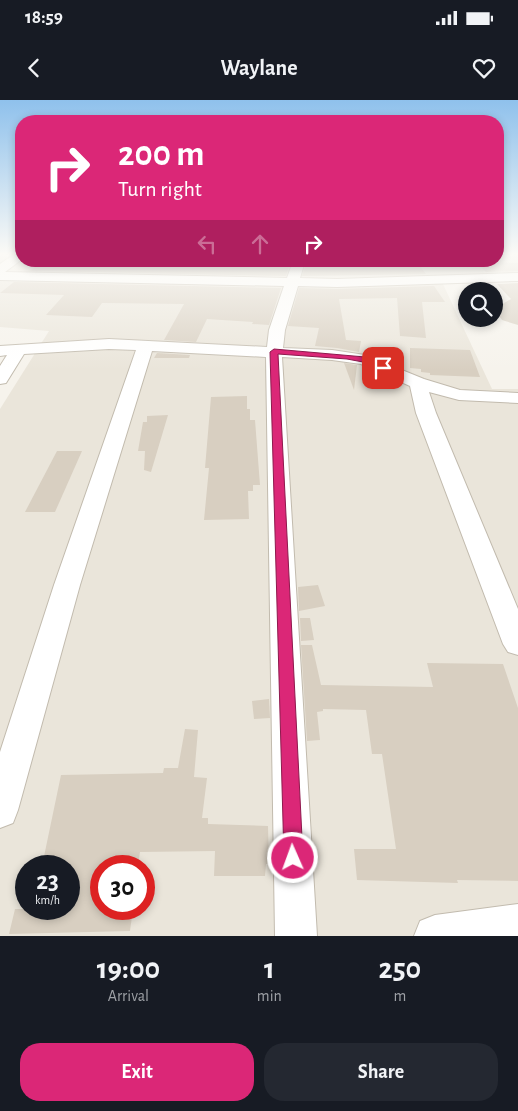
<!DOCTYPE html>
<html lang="en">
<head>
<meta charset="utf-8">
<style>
	:root { --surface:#171b24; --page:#242831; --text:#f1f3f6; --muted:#9ea1a6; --accent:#db2777 }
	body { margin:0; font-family:"Alegreya Sans",sans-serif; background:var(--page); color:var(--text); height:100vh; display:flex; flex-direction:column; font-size:19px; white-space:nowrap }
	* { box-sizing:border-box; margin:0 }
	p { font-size:16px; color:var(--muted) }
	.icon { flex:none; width:28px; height:28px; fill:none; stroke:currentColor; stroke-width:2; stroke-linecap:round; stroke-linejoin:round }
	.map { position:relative; height:836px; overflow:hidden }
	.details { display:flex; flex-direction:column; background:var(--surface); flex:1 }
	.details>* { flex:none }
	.banner { position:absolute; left:15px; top:15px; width:489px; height:152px; border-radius:20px; box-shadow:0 2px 8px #0003; background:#db2777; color:#fff; overflow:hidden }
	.controls { position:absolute; left:458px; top:182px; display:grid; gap:10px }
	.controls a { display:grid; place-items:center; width:45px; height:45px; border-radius:50%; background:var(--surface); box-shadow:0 2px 8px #0003; font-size:25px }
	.speed { position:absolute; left:15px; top:755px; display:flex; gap:10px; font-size:25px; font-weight:700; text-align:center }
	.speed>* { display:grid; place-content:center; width:65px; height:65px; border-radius:50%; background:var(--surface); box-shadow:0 2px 8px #0003; line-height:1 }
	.speed small { font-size:12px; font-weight:400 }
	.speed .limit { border:8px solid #d22; background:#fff; color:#111 }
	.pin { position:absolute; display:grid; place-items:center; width:42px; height:42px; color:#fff; margin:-21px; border-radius:10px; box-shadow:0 2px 8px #0006 }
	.me { position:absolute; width:55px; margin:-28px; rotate:358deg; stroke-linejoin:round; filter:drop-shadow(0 0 4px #0008) }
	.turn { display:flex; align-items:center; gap:18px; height:105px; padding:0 20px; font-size:22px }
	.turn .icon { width:65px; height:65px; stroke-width:2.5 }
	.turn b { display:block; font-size:35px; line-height:42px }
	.lanes { display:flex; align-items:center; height:48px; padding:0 20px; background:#0003; justify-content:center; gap:25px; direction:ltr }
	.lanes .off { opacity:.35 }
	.eta { display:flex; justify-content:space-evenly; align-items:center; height:85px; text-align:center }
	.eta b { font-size:30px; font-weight:600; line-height:35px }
	.button { display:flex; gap:10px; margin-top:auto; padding:10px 20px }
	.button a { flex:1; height:58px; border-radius:20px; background:var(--accent); color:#fff; font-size:20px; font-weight:600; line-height:58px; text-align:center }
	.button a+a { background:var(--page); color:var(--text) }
	.status { display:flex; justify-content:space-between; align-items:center; height:35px; padding:0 25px; background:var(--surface); direction:ltr }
	.status svg { height:14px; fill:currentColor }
	header { display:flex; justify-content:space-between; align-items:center; height:65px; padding:0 20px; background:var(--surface); font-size:22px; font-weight:600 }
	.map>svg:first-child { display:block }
	.residential { fill:#eae5da; fill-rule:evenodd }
	.building { fill:#d8cfc1 }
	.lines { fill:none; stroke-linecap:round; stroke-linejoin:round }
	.minor-casing { stroke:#c2bbae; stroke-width:2 }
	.minor { fill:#fff; fill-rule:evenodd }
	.route { fill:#db2777; stroke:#8e194d }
</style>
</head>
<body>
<div class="status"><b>18:59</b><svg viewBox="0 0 49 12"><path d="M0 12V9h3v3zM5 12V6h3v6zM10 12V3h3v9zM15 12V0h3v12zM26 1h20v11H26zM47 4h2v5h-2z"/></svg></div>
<header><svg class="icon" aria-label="back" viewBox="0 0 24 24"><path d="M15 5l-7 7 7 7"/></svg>Waylane<svg class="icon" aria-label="heart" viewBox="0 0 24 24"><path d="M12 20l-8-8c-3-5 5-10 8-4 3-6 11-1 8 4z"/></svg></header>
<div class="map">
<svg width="518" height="836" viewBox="0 0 518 836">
	<rect width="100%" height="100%" fill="#f6f3ec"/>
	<path class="residential" d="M0 153H21V161H498V153H518V177L442 182 492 289H518V836H0V309L49 231 0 227ZM26 766H69V809H26ZM101 766H144V809H101Z"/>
	<g class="building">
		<polygon points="43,161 291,161 286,176 30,171"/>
		<polygon points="307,161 416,161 426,174 302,176"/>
		<polygon points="476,162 518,163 518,171 486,172"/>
		<polygon points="14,182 281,188 269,225 252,224 253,222 207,219 196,242 164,240 184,204 102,203 92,217 46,215 64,195 0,193"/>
		<polygon points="518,183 518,225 502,220 494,209 511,199 497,184"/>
		<polygon points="434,186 445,202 422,202 426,238 400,236 397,198 339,199 346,240 361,241 359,252 337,248 315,246 319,228 288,226 299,188 337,189"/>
		<polygon points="410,248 470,250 480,277 430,275 430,273 421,272 421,269 410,268"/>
		<polygon points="157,253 190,255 189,258 154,258"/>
		<polygon points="344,263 357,265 354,290"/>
		<polygon points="247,296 247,309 250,309 250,320 255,320 260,385 253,385 253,391 248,391 249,419 204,420 209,368 205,368 211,297"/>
		<polygon points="168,315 151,372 144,370 145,351 138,351 143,322 147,322 147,316"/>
		<polygon points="57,351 82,351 55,412 25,412"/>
		<polygon points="318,485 325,506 299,511 298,487"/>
		<polygon points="300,518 310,518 314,540 301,541"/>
		<polygon points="301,545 312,545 321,585 433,587 427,563 503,564 518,608 518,781 457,780 458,783 357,780 354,749 396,749 382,654 372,654 366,610 323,609 323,611 317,612 320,640 307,641"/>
		<polygon points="269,599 270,618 254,619 252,601"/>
		<polygon points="185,629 198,630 194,677 207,678 202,718 208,718 208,724 268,726 269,764 266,764 265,776 214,776 215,751 140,752 138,766 101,766 101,809 133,809 130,831 9,834 15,809 69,809 69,766 42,766 61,675 163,673 164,668 178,668"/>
	</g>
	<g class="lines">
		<g class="minor-casing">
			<g id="minor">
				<polygon points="16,153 21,153 21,160 5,172 287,178 293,161 305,161 300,178 337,179 518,173 518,181 337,187 298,186 285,230 283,248 332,250 365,255 424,279 460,290 518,293 518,303 459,300 429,292 436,313 518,509 518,555 508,552 503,544 416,313 410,286 361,264 332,260 282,257 317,836 275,836 266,257 152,251 80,485 18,710 13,723 0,728 0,652 54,485 136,250 109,249 24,254 6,283 0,284 0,266 7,255 0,256 0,246 109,239 267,247 269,230 284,186 0,180 0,164"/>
				<polygon points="518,804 518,836 414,836 420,821 435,815"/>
			</g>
		</g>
		<use href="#minor" class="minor"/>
	</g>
	<linearGradient id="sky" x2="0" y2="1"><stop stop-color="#8fc1ec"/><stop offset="0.57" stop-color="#fbfaf6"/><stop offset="1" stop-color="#fbfaf6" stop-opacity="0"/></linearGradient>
	<rect width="518" height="270" fill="url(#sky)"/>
	<polygon class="route" points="274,249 365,257 387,268 383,270 363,262 347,259 278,254 303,758 300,764 293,767 287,764 284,758 270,252"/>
</svg>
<div class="controls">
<a><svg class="icon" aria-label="search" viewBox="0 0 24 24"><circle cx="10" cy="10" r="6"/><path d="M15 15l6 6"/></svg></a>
</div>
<div class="speed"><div>23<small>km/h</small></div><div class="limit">30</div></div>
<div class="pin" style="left:383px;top:268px;background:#d93025"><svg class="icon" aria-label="arrive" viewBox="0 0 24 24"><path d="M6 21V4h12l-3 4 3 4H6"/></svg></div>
<svg class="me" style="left:293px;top:758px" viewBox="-20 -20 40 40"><circle r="17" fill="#db2777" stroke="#fff" stroke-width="3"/><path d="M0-11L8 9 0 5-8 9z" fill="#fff"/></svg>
<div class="banner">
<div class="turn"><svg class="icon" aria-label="right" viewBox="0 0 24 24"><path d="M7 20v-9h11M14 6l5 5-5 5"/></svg><div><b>200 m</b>Turn right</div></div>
<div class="lanes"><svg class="icon off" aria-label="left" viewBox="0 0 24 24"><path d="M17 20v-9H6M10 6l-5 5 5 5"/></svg><svg class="icon off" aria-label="ahead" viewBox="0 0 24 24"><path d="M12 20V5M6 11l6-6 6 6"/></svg><svg class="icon" aria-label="right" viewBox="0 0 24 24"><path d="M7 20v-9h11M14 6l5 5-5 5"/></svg></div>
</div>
</div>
<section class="details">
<div class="eta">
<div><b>19:00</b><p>Arrival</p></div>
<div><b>1</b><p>min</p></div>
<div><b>250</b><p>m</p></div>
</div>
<div class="button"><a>Exit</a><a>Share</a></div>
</section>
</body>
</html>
